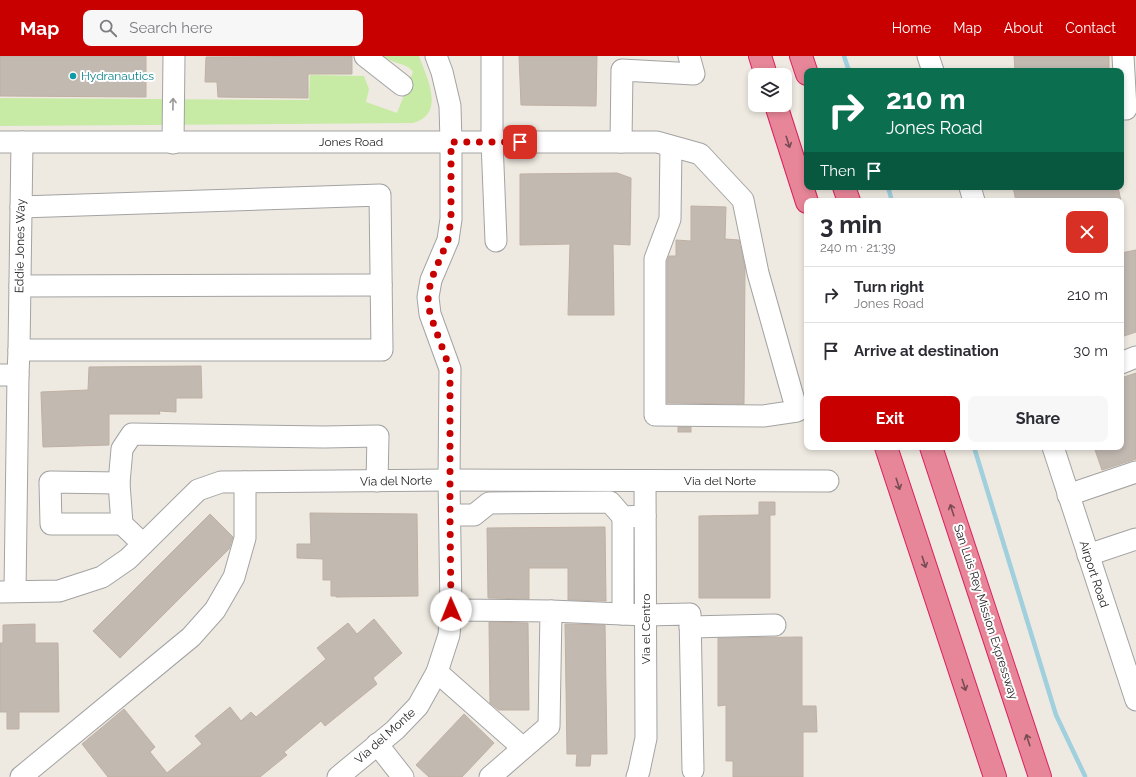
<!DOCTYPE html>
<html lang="en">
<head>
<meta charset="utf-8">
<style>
	:root { --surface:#fff; --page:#f7f7f7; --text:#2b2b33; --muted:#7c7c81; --line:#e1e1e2; --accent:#c80000 }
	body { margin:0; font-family:Raleway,sans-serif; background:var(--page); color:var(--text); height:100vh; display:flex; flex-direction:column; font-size:15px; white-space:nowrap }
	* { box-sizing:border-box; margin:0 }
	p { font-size:13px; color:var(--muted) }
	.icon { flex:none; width:22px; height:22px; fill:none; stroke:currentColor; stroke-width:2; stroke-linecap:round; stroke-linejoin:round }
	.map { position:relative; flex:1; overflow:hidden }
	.sheet { position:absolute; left:804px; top:142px; width:320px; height:252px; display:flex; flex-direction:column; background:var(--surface); border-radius:8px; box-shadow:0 2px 6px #0003 }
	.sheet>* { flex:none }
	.banner { position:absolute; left:804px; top:12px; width:320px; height:122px; border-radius:8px; box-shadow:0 2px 6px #0003; background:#0b6e4f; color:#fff; overflow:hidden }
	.tools { position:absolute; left:748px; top:12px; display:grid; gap:8px }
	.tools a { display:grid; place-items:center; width:44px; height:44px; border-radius:8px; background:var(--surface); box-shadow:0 2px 6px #0003; font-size:20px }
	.pin { position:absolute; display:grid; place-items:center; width:34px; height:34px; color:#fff; margin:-17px; border-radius:8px; box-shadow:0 2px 6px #0006 }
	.me { position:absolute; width:44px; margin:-22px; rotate:359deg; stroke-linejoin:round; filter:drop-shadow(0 0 3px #0008) }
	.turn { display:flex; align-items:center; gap:14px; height:84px; padding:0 16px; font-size:18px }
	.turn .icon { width:52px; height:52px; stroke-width:2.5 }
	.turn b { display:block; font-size:28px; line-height:34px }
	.then { display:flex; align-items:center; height:38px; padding:0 16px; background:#0003; gap:8px; font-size:15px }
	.round { display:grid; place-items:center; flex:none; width:42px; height:42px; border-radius:8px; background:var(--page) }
	.summary { display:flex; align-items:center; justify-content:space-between; height:68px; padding:0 16px }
	h1 { font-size:24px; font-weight:700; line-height:30px }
	.cta { display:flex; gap:8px; margin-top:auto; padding:8px 16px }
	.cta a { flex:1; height:46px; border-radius:8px; background:var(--accent); color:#fff; font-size:16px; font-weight:700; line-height:46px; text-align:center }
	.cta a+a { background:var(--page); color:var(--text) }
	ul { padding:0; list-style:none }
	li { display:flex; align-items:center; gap:12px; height:56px; padding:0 16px; border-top:1px solid var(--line) }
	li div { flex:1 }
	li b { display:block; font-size:15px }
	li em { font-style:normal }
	header { display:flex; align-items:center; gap:24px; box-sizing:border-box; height:56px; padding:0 20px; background:var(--accent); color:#fff }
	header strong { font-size:19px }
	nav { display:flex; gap:22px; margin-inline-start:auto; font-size:14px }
	.search { width:280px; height:36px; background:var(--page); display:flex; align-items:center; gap:10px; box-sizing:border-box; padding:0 14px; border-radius:8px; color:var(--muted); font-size:15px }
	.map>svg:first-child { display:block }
	.grass { fill:#c7eaa5 }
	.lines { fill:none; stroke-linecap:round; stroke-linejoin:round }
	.stream { stroke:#a0cfdd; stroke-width:4.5 }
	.building { fill:#c2b9b1; stroke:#c0b0a3 }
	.minor-casing { stroke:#a3a3a3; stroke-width:23 }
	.highway-casing { stroke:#db1f60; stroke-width:24 }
	.minor { stroke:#fff; stroke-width:21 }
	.highway { stroke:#e88699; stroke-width:22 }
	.oneway { stroke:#999 }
	.oneway2 { stroke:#784c54 }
	.route { stroke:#c80000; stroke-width:7; stroke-dasharray:0 12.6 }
	.culture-dot { fill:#0f9aa8; stroke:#fff; stroke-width:1.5 }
	.labels { text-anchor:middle; stroke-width:4; stroke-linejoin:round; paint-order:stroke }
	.culture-label { font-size:12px; fill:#0d838f; stroke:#fff; text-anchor:start }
	.street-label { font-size:12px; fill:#1c1c1c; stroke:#fff }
</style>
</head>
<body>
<header>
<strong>Map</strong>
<div class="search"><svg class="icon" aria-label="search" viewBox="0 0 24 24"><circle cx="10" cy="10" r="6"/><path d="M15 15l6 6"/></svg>Search here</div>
<nav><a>Home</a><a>Map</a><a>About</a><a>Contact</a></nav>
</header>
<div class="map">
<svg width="1136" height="721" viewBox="0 0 1136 721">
	<rect width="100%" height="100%" fill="#eeeae1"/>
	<path class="grass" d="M384 0H419C427 22 446 58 413 67L0 70V42L309 44 310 19 364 20 369 33 366 46 397 57 413 16C408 7 392 8 384 0Z"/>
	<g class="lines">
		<g class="stream">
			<polyline points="844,0 849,15"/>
			<polyline points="888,131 892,145"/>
			<polyline points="974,391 1056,659 1085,720"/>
		</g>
	</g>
	<g class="building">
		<polygon points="0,0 146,0 146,41 0,40"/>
		<polygon points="352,0 352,18 308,18 308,42 218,41 217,26 205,26 206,1"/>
		<polygon points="519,0 597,0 596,50 521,49"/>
		<polygon points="1014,0 1109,0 1109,15 1015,15"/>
		<polygon points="617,117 631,122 630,189 613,188 614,259 568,259 570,188 520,189 520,118"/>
		<polygon points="1013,131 1118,131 1121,145 1016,145"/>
		<polygon points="691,150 726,151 725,183 739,184 745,212 744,348 667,347 667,205 669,200 676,200 676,184 691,185"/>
		<polygon points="1136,194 1136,276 1121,281 1121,197"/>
		<polygon points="201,310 202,342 176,342 176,356 159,355 160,358 109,358 109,389 43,391 41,336 88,334 89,311"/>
		<polygon points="1136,317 1136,403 1102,414 1094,391 1121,391 1121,322"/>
		<rect x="678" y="371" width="13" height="5"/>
		<polygon points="759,446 775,446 775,459 770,459 770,542 699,542 699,460 759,459"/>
		<polygon points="310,457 417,458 418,540 336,541 336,540 331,540 331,524 323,524 323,503 297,502 297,488 311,488"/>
		<polygon points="210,458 233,481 229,493 120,602 93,575"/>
		<polygon points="605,471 606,545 568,544 568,512 529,512 529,543 488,542 487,472"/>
		<polygon points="374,563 402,597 373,622 377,628 325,670 321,665 284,696 287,699 260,721 108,721 82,688 124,653 155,691 150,696 167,717 202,688 195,680 230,651 241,665 251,656 256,661 326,603 317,592 348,567 357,578"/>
		<polygon points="489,566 528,567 529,654 499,654 490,647"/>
		<polygon points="35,568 35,587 58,587 59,656 19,656 19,673 7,673 7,656 0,656 0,587 3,587 3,569"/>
		<polygon points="565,568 605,569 607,698 591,698 590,710 576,710 577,698 567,698"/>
		<polygon points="802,581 802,650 816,650 817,676 803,676 803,721 733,721 733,705 726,705 726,649 718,650 718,582"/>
		<polygon points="464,658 494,687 462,721 429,721 416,709"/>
	</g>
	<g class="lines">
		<g class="minor-casing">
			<g id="minor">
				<polyline points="365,0 402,29"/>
				<polyline points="492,0 492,85 496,185"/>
				<polyline points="928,0 933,15"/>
				<polyline points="1121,53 1126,53 1123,0"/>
				<polyline points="0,86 657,86 700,98 743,144 758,217 797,355 763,360 655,359 655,203 670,163 671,90"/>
				<polyline points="621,86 622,14 694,18 689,0"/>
				<polyline points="173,87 174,0"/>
				<polyline points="970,131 974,145"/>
				<polyline points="20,230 381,229"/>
				<polyline points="19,294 22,86"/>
				<polyline points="1121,307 1136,301"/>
				<polyline points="0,319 18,319 15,535"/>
				<polyline points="18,319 19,294 382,294 380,139 21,151"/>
				<polyline points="1053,391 1136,644"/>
				<polyline points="119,427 50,426 51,468 122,468"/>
				<polyline points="1068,439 1136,416"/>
				<polyline points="450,459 474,459 489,447 610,446 623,461 645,460"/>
				<polyline points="143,488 122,468 119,427 122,393 132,378 324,381 378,380 377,425"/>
				<polyline points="1088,499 1136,483"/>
				<polyline points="0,536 59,535 102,521 128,503 198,434 221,426 449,424 828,425"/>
				<polyline points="451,554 551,555 549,670 490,721"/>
				<polyline points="551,555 646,559 690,558 693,714"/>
				<polyline points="623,558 623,461"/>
				<polyline points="690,571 775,569"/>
				<polyline points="437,616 523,692"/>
				<polyline points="377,688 403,721"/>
				<polyline points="21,721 191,581 215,554 234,521 245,482 245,426"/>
				<polyline points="338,721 395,674 418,650 437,616 449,579 451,554 449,424 450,313 430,258 428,241 431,224 448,184 451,163 451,86 450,50 442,16 436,0"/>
				<polyline points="637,721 639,715 646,682 645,425"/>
			</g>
		</g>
		<g class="highway-casing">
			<g id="highway">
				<polyline points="760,0 766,19"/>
				<polyline points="801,0 807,18"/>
				<polyline points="776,49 807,146"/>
				<polyline points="844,131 849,145"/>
				<polyline points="886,391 995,721"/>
				<polyline points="931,391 1040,721"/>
			</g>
		</g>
		<use href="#minor" class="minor"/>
		<use href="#highway" class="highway"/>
	</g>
	<defs><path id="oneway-shaft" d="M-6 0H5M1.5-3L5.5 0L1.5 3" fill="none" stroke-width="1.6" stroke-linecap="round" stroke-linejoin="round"/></defs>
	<use class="oneway" href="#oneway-shaft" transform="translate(173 48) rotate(-89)"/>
	<g class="oneway2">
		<use href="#oneway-shaft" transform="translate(788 86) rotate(72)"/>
		<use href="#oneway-shaft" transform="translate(898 428) rotate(72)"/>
		<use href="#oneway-shaft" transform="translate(952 454) rotate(-108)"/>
		<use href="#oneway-shaft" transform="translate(924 506) rotate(72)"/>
		<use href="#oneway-shaft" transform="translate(964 629) rotate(72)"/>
		<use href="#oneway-shaft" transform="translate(1028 684) rotate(-108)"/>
	</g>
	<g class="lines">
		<polyline class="route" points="451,554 450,459 450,313 430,258 428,241 431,224 448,184 451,163 451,86 520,86"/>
	</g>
	<circle class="culture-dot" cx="73" cy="20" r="4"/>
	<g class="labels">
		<g class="culture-label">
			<text x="81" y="24">Hydranautics</text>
		</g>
		<g class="street-label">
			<text x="351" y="90">Jones Road</text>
			<text transform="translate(20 190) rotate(-89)" y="4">Eddie Jones Way</text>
			<text transform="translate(396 425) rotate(-1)" y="4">Via del Norte</text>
			<text x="720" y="429">Via del Norte</text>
			<text transform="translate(1094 518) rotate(72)" y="4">Airport Road</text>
			<text transform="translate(986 556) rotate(72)" y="4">San Luis Rey Mission Expressway</text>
			<text transform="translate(646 573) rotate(-90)" y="4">Via el Centro</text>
			<text transform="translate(385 680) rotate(-42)" y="4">Via del Monte</text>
		</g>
	</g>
</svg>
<div class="tools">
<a><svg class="icon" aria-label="layers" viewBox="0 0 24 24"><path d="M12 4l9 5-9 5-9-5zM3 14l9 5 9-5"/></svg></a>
</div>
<div class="pin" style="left:520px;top:86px;background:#d93025"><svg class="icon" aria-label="arrive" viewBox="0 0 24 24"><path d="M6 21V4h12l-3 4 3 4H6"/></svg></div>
<svg class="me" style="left:451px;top:554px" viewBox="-20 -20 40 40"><circle r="19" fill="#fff"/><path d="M0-13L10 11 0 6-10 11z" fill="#c80000"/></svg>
<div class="banner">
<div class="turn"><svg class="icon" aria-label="right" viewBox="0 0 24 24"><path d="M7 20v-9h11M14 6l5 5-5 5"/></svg><div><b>210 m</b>Jones Road</div></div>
<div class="then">Then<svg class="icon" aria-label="arrive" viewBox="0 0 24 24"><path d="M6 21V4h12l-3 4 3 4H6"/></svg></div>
</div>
<section class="sheet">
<div class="summary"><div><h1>3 min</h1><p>240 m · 21:39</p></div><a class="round" style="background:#d93025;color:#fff"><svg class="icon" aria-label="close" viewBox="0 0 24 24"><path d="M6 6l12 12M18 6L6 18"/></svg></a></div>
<ul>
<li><svg class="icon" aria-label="right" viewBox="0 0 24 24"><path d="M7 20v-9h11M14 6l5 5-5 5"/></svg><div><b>Turn right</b><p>Jones Road</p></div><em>210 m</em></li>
<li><svg class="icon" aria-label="arrive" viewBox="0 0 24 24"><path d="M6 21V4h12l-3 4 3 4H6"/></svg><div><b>Arrive at destination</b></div><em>30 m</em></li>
</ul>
<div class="cta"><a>Exit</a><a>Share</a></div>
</section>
</div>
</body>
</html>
